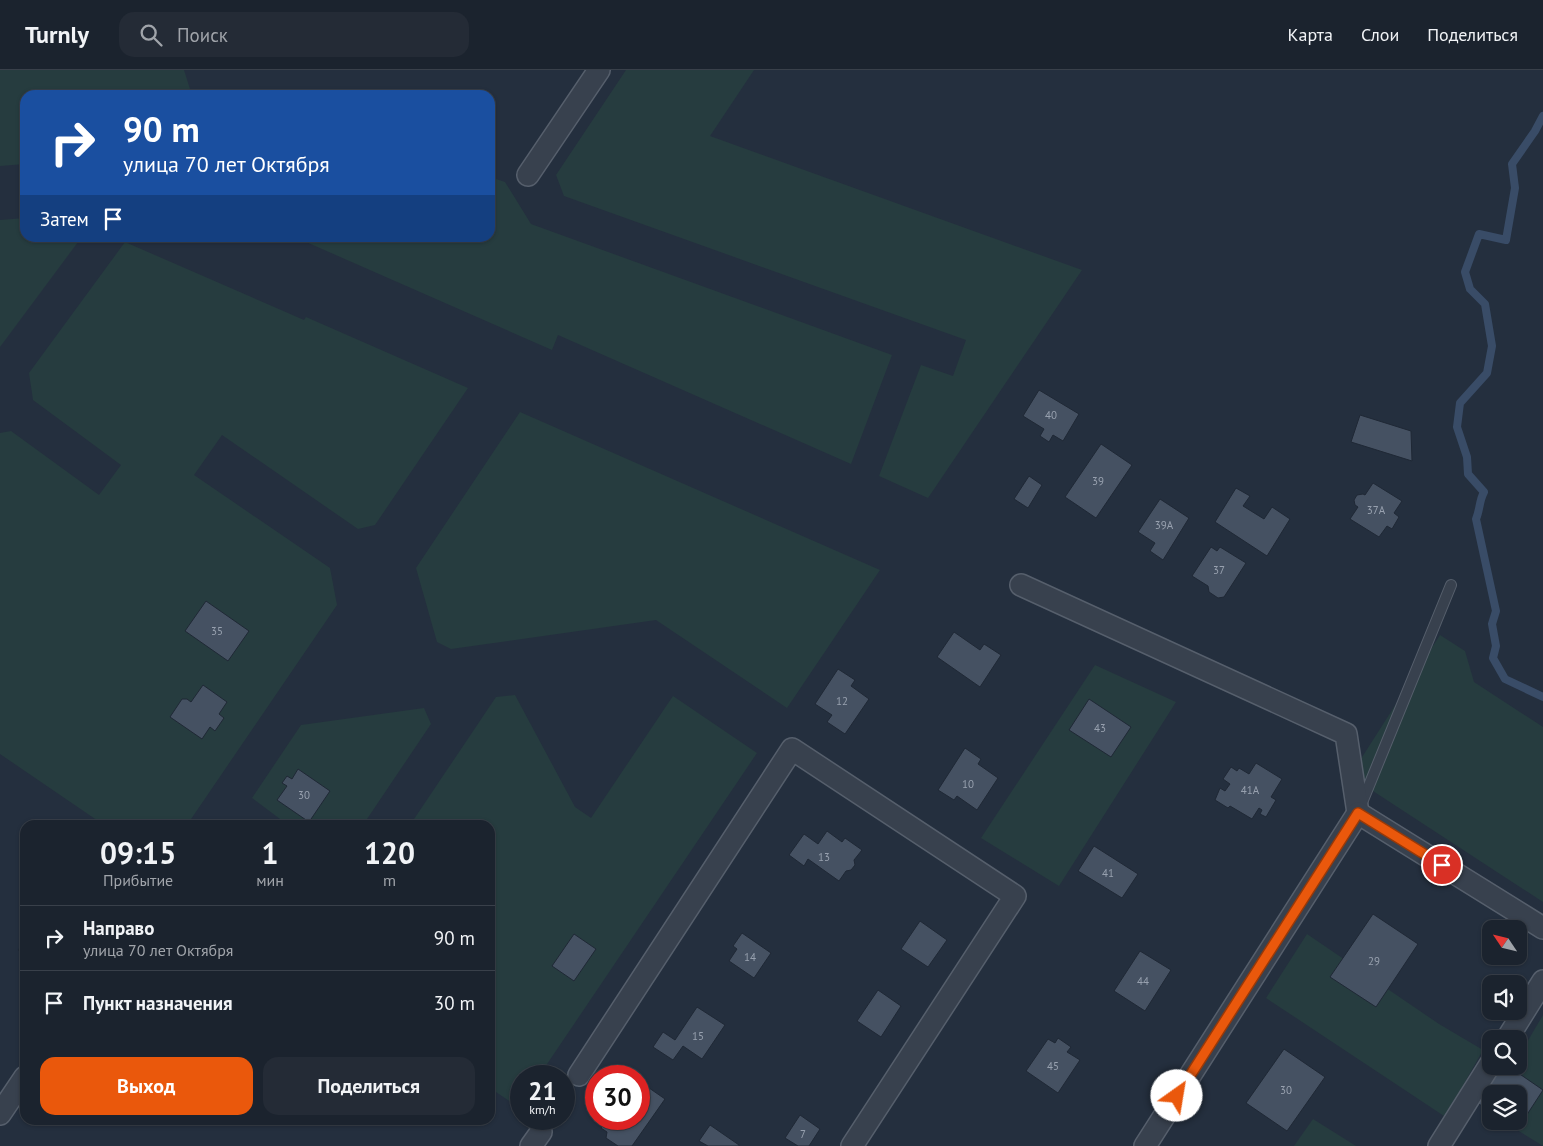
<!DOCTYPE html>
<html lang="ru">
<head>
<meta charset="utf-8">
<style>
	:root { --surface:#1b232e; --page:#242b36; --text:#f1f3f6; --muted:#a0a4aa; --line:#39404a; --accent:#ea580c }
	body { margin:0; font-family:"PT Sans",sans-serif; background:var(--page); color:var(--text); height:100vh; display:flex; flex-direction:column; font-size:19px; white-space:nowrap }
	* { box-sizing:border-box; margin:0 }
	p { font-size:16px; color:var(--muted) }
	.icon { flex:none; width:28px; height:28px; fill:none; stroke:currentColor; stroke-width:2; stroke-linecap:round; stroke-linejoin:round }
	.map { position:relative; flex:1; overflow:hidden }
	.drawer { position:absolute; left:20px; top:750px; width:475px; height:305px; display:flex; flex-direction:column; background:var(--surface); border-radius:15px; box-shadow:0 1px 4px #0004,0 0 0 1px var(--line) }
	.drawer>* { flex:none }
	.hud { position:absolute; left:20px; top:20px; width:475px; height:152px; border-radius:15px; box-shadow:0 1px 4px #0004,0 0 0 1px var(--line); background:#1a4fa0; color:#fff; overflow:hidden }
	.needle { width:32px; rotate:305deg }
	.tools { position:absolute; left:1482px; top:850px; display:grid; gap:10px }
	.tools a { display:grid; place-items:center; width:45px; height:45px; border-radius:10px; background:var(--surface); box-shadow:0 1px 4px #0004,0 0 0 1px var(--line); font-size:25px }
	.speed { position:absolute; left:510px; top:995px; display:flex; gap:10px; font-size:25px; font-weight:700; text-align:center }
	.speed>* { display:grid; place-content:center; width:65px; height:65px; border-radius:50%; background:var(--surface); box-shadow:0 1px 4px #0004,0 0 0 1px var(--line); line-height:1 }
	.speed small { font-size:12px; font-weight:400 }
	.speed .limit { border:8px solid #d22; background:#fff; color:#111 }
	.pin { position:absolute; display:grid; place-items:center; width:42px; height:42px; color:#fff; margin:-21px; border:2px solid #fff; border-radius:50%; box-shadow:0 1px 5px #0007 }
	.me { position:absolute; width:55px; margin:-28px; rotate:32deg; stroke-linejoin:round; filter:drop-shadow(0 0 4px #0008) }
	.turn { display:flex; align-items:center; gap:18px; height:105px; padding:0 20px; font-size:22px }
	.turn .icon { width:65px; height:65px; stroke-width:2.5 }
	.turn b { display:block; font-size:35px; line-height:42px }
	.then { display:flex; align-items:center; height:48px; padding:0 20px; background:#0003; gap:10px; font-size:19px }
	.eta { display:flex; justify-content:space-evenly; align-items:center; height:85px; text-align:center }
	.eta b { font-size:30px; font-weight:800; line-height:35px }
	.cta { display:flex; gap:10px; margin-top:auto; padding:10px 20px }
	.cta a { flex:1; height:58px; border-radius:15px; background:var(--accent); color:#fff; font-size:20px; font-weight:800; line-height:58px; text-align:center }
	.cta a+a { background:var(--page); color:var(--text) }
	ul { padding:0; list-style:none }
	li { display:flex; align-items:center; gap:15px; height:65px; padding:0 20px; border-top:1px solid var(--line) }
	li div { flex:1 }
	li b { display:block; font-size:19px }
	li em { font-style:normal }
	header { display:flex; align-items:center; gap:30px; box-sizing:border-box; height:70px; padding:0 25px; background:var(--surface); border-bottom:1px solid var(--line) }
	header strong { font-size:24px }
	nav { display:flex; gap:28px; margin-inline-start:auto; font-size:18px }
	.search { width:350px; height:45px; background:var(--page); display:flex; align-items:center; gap:12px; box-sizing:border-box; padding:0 18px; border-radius:15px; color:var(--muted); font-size:19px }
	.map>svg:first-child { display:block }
	.green { fill:#263c3f }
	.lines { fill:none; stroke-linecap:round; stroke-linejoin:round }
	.stream { stroke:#394c67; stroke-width:8 }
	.building { fill:#455162; stroke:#1f2835 }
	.service-casing { stroke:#565f6c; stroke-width:12 }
	.minor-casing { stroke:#565f6c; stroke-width:24 }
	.service { stroke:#38414e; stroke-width:10 }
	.minor { stroke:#38414e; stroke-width:21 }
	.route-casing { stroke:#983908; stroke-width:12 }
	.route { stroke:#ea580c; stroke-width:9 }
	.labels { text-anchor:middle; stroke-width:4.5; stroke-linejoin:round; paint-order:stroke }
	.number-label { font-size:11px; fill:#98a1af }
</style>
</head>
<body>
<header>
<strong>Turnly</strong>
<div class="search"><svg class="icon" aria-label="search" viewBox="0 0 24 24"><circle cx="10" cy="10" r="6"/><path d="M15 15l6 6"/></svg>Поиск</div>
<nav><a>Карта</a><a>Слои</a><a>Поделиться</a></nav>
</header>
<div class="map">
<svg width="1543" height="1076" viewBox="0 0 1543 1076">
	<rect width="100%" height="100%" fill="#242f3e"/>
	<g class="green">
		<polygon points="0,0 184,0 190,19 185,25 25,25 25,94 0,96"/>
		<polygon points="626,0 754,0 710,66 1082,200 928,428 879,406 921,295 953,306 966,270 564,126 556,105"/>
		<polygon points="490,107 505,112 531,154 892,285 851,394 558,265 552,280 297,168 490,168"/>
		<polygon points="25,148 25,168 81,168 0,277 0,150"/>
		<polygon points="125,172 304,250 306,247 468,318 375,455 358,459 222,365 194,405 330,498 337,535 187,755 104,755 0,684 0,363 11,361 99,425 121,395 33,330 29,303"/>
		<polygon points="520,342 880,500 787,638 656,550 451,579 437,572 416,498"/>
		<polygon points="1440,565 1465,581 1474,612 1543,657 1543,832 1350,706"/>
		<polygon points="1095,595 1176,632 1059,816 981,768"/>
		<polygon points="515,625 575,737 591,748 673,626 757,683 539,1006 521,1006 521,1033 518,1037 490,1018 490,755 410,755 496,627"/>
		<polygon points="424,638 431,654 363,755 288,755 252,728 301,655"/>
		<polygon points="1307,864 1439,954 1483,980 1461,1019 1444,1046 1266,928"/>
		<polygon points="1543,945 1543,1076 1503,1051 1519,1051 1519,1024 1511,999 1515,999 1519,996 1519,993 1527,981 1523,979"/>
		<polygon points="1313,1049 1356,1076 1294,1076"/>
	</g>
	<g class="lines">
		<path class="stream" d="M1543 46 1535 61 1512 94 1515 118 1506 170 1479 164 1465 202 1470 219 1485 234 1492 276 1487 303 1460 333 1457 357 1467 387 1468 404 1484 422C1479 431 1480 440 1476 449L1496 541 1492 554 1496 576 1493 588 1505 609 1543 627"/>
	</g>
	<g class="building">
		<polygon points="1039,320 1079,344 1063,371 1053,365 1049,372 1040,366 1044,359 1023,346"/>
		<polygon points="1360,345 1411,361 1412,391 1351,372"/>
		<polygon points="1101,374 1132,395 1096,448 1065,427"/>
		<polygon points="1029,406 1042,415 1028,438 1014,429"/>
		<polygon points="1373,413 1402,431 1394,443 1399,447 1392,459 1387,456 1379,467 1350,449 1358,437 1355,435 1354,430 1357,425 1363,424 1365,425"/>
		<polygon points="1236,418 1250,426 1243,436 1264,449 1272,437 1290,449 1267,486 1215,452"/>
		<polygon points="1160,429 1189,448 1163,490 1150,481 1155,473 1138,462"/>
		<polygon points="1211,477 1217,481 1220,477 1246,493 1224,527 1218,528 1209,522 1208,516 1192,506"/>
		<polygon points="206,531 249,561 228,591 185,561"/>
		<polygon points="954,562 980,580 984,574 1001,585 980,617 937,587"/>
		<polygon points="838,599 855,610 851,616 869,629 845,664 827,652 832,645 815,634"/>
		<polygon points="203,615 227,632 219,644 224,648 215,661 210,657 202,669 170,647 182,629 187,629 191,632"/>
		<polygon points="1089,629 1131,657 1111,687 1069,660"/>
		<polygon points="965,678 981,689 978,694 998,708 977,740 957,726 954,730 938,720"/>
		<polygon points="1256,693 1282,709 1271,727 1276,730 1266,747 1260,744 1262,740 1259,738 1252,749 1230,736 1228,738 1215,730 1220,718 1225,721 1230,714 1223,709 1231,697 1237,701 1239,698 1249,704"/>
		<polygon points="298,699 330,721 309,752 277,730 287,716 282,713 287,706 292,709"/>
		<polygon points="827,761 842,772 845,768 862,780 854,790 855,795 851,800 846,801 839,811 808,789 804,796 789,785 804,764 818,774"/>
		<polygon points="1094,776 1138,804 1122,828 1078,801"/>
		<polygon points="1373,844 1418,874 1376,937 1330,907"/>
		<polygon points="920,851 947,870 928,897 901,879"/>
		<polygon points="742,863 771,883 754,908 729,891 737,879 733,876"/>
		<polygon points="574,864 596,879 574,911 552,896"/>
		<polygon points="25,871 25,885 18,880"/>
		<polygon points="1140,881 1171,900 1145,941 1114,921"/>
		<polygon points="878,920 901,936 881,967 857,951"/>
		<polygon points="697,937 725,955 702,989 683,976 673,990 653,977 663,962 675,970"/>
		<polygon points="1058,968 1071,977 1067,982 1080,990 1058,1023 1026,1001 1048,969 1055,973"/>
		<polygon points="1284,979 1325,1007 1287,1061 1246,1033"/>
		<polygon points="1500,996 1508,996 1543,1020 1517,1060 1505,1051 1519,1051 1519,1024 1491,1024 1491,1042 1476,1032"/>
		<polygon points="639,1011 665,1029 632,1076 618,1076 606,1068 607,1062 601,1058 607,1049 639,1049"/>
		<polygon points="800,1045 820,1059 809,1076 798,1076 785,1068"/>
		<polygon points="710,1055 739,1075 739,1076 708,1076 699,1071"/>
	</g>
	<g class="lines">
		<g class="service-casing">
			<polyline id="service" points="1361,735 1451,515"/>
		</g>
		<g class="minor-casing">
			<g id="minor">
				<polyline points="528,105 599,0"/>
				<polyline points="1021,515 1346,664 1358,743"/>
				<polyline points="1507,969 1543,911"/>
				<polyline points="579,1005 792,679 1015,826 852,1076"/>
				<polyline points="0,1044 25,1007"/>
				<polyline points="531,1076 541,1062"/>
				<polyline points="1145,1076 1358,743 1543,858"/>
				<polyline points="1439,1076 1491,993"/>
			</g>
		</g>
		<use href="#service" class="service"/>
		<use href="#minor" class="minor"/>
	</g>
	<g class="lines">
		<g class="route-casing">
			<polyline id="route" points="1177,1026 1358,743 1442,795"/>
		</g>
		<use href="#route" class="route"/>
	</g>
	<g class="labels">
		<g class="number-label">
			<text x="1051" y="349">40</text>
			<text x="1098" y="415">39</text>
			<text x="1376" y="444">37А</text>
			<text x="1164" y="459">39А</text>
			<text x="1219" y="504">37</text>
			<text x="217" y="565">35</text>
			<text x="842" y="635">12</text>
			<text x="1100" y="662">43</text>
			<text x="968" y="718">10</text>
			<text x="1250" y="724">41А</text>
			<text x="304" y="729">30</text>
			<text x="824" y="791">13</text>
			<text x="1108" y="807">41</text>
			<text x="750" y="891">14</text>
			<text x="1374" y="895">29</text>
			<text x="1143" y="915">44</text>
			<text x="698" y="970">15</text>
			<text x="1053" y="1000">45</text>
			<text x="1286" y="1024">30</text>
			<text x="803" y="1068">7</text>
		</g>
	</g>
</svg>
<div class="tools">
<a><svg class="needle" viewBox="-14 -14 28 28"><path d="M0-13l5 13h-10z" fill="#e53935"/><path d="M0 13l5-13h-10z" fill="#a0a4aa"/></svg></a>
<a><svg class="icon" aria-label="sound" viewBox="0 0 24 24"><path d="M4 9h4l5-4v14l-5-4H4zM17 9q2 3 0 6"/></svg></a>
<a><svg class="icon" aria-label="search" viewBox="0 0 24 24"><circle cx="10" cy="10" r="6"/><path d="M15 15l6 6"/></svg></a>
<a><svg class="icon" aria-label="layers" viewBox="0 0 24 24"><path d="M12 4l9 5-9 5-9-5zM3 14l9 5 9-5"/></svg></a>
</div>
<div class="speed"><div>21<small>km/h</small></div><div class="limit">30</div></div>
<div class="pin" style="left:1442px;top:795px;background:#d93025"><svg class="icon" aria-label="arrive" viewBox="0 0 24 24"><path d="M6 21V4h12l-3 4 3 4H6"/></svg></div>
<svg class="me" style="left:1177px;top:1026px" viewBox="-20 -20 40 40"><circle r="19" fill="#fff"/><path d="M0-13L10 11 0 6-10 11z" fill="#ea580c"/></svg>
<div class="hud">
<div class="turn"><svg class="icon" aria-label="right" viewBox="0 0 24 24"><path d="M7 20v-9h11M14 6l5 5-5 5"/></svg><div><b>90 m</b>улица 70 лет Октября</div></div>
<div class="then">Затем<svg class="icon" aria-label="arrive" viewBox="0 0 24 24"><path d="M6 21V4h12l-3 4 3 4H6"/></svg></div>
</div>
<section class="drawer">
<div class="eta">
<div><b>09:15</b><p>Прибытие</p></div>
<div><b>1</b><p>мин</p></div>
<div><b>120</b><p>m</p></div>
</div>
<ul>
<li><svg class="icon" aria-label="right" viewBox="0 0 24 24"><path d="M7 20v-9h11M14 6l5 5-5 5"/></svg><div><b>Направо</b><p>улица 70 лет Октября</p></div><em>90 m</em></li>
<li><svg class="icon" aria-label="arrive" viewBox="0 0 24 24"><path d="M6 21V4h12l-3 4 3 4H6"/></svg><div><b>Пункт назначения</b></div><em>30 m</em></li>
</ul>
<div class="cta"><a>Выход</a><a>Поделиться</a></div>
</section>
</div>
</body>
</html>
